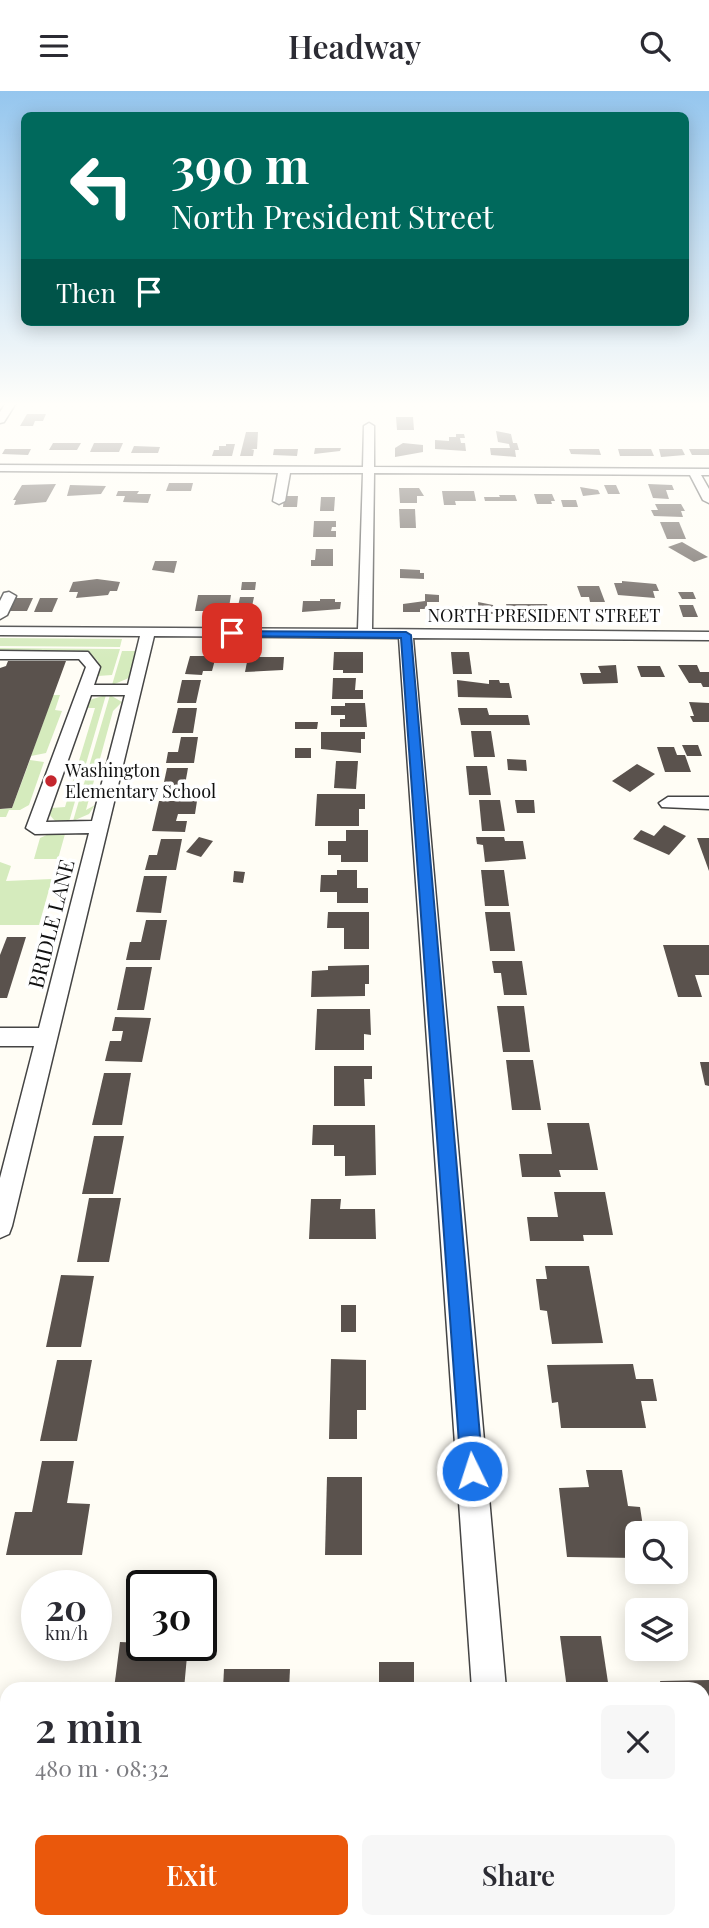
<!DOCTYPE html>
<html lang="en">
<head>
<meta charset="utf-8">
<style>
	:root { --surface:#fff; --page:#f7f7f7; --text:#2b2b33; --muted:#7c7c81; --accent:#ea580c }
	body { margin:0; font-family:"Playfair Display",serif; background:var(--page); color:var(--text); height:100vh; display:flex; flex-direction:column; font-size:26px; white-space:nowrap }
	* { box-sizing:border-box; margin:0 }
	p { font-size:23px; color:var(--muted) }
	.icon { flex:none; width:38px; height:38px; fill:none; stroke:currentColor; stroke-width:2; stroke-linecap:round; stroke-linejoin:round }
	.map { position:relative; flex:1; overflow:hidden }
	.panel { position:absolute; left:0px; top:1591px; width:710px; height:247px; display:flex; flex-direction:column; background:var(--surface); border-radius:21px 21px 0 0; box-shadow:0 4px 18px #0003 }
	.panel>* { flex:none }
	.top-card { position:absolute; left:21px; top:21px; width:668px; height:214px; border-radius:10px; box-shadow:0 4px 18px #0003; background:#00695c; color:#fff; overflow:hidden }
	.controls { position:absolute; left:625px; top:1430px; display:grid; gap:14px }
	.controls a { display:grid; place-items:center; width:63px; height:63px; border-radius:10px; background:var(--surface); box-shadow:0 4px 18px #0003; font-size:35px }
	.speed { position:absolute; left:21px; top:1479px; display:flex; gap:14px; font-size:35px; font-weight:700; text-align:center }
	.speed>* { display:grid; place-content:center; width:91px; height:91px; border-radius:50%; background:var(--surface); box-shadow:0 4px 18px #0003; line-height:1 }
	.speed small { font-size:18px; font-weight:400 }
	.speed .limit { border:4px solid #111; border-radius:10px; background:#fff; color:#111 }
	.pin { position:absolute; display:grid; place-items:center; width:60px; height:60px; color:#fff; margin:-30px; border-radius:14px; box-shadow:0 4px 10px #0006 }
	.me { position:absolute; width:77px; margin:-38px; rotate:356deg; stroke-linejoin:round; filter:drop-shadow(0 0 5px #0008) }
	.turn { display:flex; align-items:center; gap:24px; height:147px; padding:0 35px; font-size:32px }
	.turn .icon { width:91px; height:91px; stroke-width:2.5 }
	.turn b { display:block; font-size:49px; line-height:60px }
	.then { display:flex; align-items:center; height:66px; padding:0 35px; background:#0003; gap:14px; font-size:26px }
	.round { display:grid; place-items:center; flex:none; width:74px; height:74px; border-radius:10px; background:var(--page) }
	.head { display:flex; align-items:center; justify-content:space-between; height:119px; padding:0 35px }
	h1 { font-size:42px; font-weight:600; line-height:52px }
	.cta { display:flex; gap:14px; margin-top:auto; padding:14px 35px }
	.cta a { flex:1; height:80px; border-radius:10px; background:var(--accent); color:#fff; font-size:28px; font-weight:600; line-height:80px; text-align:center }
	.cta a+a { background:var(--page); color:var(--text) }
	header { display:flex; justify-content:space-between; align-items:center; height:91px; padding:0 35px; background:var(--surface); font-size:32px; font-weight:600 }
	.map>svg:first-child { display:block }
	.green { fill:#d5ebbd }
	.building { fill:#5a524d }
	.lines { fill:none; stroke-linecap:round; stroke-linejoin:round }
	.minor-casing { stroke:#444; stroke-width:3 }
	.minor { fill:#fff; fill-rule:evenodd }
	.route { fill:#1a73e8; stroke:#114b97; stroke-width:2 }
	.poi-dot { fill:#c4262e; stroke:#fff; stroke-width:2.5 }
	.labels { text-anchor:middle; stroke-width:7; stroke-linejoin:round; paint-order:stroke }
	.far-street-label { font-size:18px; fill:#111; stroke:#fff }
	.far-poi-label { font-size:18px; fill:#111; stroke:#fff; text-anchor:start }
	.street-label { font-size:21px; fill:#111; stroke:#fff }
</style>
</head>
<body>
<header><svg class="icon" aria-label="menu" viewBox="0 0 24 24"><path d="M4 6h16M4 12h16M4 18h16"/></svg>Headway<svg class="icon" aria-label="search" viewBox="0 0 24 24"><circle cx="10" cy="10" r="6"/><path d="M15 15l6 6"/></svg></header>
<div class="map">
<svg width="709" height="1837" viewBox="0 0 709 1837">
	<rect width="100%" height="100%" fill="#fffdf5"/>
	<g class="green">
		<polygon points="0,547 122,548 120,556 0,555"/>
		<polygon points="0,557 120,558 112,584 98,585 98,570 92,565 73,560 0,560"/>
		<polygon points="122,560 136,560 129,587 112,594"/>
		<polygon points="53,604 60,604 55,619 62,620 46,662 31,665"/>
		<polygon points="106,604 69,731 55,730 48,722 51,717 65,716 95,617 83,617 86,610"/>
		<polygon points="110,604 122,611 113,620 86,719 95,714 89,723 73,730"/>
		<polygon points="30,669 44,671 29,714 20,719 9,719 6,726 0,726 0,718 12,717"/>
		<polygon points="49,743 65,743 58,768 34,768 40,747"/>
		<polygon points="0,771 11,775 6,790 52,788 39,834 0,834"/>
	</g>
	<g class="building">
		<polygon points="27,323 46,323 43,330 35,330 33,335 20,335"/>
		<polygon points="396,326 413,326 414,339 397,339"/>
		<polygon points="496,340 511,343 513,352 517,352 519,359 515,359 516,366 491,364 490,357 510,357 509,353 498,351"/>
		<polygon points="246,341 258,341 257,358 251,358 254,359 253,365 240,365"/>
		<polygon points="456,343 464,343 465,347 460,347 461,352 465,352 466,360 435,358 435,349 449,350 449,346 456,346"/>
		<polygon points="53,352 81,352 77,359 49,359"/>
		<polygon points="94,352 123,352 119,361 90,361"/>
		<polygon points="403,352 423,354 423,361 395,366 395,357"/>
		<polygon points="226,353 235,353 232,365 212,365 214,359 219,359 219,355 226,355"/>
		<polygon points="134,355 160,356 158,362 131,362"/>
		<polygon points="315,357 341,357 340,360 314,363"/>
		<polygon points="5,358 31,358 28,364 2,363"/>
		<polygon points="274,358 298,358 297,365 273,364"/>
		<polygon points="569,358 599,358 601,364 571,363"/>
		<polygon points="618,358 651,358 654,365 620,365"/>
		<polygon points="659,358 682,358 685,364 661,366"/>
		<polygon points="689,358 709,358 709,364 692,364"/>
		<polygon points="169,392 193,392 191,400 166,400"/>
		<polygon points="56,393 46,411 14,414 16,409 13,409 22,394"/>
		<polygon points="648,393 672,394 674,399 666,399 669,408 653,407"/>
		<polygon points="70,394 106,395 101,403 67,405"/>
		<polygon points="604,394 616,394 620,403 608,403"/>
		<polygon points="580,396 598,399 600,403 583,405"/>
		<polygon points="399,397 419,397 424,405 417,405 417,412 400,412"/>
		<polygon points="118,400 139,400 137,403 151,403 148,412 123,411 125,405 116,405"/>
		<polygon points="442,400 474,400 476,410 455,410 456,414 444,414"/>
		<polygon points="534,403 552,403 555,410 551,410 552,413 537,413"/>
		<polygon points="499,404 515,404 517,410 485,410 484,406 500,406"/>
		<polygon points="284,405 298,405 297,416 283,416"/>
		<polygon points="321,406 335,406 334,420 320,420"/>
		<polygon points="561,409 576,409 578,416 563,416"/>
		<polygon points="655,413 681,413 685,420 681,420 683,426 654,425 651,419 658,419"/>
		<polygon points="399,418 415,418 416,437 400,437"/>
		<polygon points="314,430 336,430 336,436 332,436 331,440 336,440 336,446 313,446"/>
		<polygon points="660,431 679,431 686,448 667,448"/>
		<polygon points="682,451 708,466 694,471 668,456"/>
		<polygon points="316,458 333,458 333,475 311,475 311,469 315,469"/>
		<polygon points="155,470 177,470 174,482 152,479"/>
		<polygon points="400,478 420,479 420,482 424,482 424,488 400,487"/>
		<polygon points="97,488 120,491 117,500 110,500 108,504 76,507 78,501 69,501 73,491"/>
		<polygon points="622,490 656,493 659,500 653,500 655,507 618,504 614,492 622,492"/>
		<polygon points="242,491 256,491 255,499 241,499"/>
		<polygon points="577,495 599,495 605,511 590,511 589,506 581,506"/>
		<polygon points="678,501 693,501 696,508 682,508"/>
		<polygon points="425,503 439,504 439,511 427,511 427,518 420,518 420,521 403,521 403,513 425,510"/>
		<polygon points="198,504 231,504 229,516 210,516 209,520 195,520"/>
		<polygon points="240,506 254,506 251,520 237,520"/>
		<polygon points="15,507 33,507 27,520 8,520"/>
		<polygon points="40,507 58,507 52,521 34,521"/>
		<polygon points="320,508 335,508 335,511 341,511 340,518 302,521 303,510 320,510"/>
		<polygon points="478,511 493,514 495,523 479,522"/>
		<polygon points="506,513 547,513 549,522 508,522"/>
		<polygon points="679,514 693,514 698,526 683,526"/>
		<rect x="455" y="515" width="15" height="7"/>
		<polygon points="334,561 363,561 363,582 343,582 343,579 333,579"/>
		<polygon points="451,561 469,561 472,583 453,583"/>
		<polygon points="190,565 216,565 212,580 203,580 202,584 185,583"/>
		<polygon points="248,566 284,566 283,579 245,581"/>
		<polygon points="8,570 66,570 12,717 0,718 0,577 6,575"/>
		<polygon points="616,574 618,592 583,593 580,582 601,582 598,575"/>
		<polygon points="678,574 697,574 700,581 709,581 709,596 703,596 701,592 689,592"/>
		<polygon points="637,575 660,575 665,586 641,586"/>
		<polygon points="333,587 356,587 355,599 363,599 363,608 332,608"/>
		<polygon points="182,589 201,589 196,612 177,612"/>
		<polygon points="457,589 489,593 489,589 499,589 500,592 509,592 512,607 458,606"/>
		<polygon points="689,611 709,612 709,631 693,631 690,625 694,625"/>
		<polygon points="345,612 365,612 367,636 340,636 340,628 345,628 345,624 331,624 331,615 345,615"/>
		<polygon points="178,617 197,617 193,642 172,642"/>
		<polygon points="458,617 487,617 489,624 528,624 530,634 461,634"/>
		<polygon points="295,631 318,631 317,638 295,638"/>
		<polygon points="471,640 491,640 495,666 474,666"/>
		<polygon points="321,641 365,641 365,648 361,648 361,662 321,658"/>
		<polygon points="181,646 198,646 194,672 166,672 168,661 178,661"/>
		<polygon points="682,654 698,654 702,665 687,665"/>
		<polygon points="657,656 674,656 677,664 685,664 691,681 665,681"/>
		<rect x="295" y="657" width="16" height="10"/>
		<polygon points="507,668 526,669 527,680 508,679"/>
		<polygon points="336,670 358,670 356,698 334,697"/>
		<polygon points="637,673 655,683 630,701 612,690"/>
		<polygon points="466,675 487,675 491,704 469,704"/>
		<polygon points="167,677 188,677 183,705 161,705"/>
		<polygon points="317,703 365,703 365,718 359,718 359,735 315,735"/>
		<polygon points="479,709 500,709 505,740 482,740"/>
		<polygon points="515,709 534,709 535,722 517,722"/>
		<polygon points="159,710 197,710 195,723 178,723 176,730 187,730 185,741 152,740"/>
		<polygon points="664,734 686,745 669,764 633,748 641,739 654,745"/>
		<polygon points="346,739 368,739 368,771 341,771 341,764 328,764 328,750 346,750"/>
		<polygon points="199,746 213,750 201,766 186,761"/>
		<polygon points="476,746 504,746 505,750 523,750 526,768 485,771 483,754 477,753"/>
		<polygon points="697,747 709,747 709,780"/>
		<polygon points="161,748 182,748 176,779 145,779 149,764 157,764"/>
		<polygon points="337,779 357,779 357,797 368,797 368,812 337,812 337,801 320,801 321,784 337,784"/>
		<polygon points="481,779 504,779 509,815 485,815"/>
		<polygon points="234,780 245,781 243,792 233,791"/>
		<polygon points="144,785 167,785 161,822 136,821"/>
		<polygon points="328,821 369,821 369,858 344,858 344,837 327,837"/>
		<polygon points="485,821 510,821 515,860 490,860"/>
		<polygon points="146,829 167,829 160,869 126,869 130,851 141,851"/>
		<polygon points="7,846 26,846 7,907 0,907 0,864"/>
		<polygon points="663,854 709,854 709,884 695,884 702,906 678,906"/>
		<polygon points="492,870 522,870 527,904 504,904 501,882 494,882"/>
		<polygon points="369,874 369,893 365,893 365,905 311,906 312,880 328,879 328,875"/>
		<polygon points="126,876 152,876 144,919 117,919"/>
		<polygon points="497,915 524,915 530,961 503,961"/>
		<polygon points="317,918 370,918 371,944 364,943 364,959 315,959"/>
		<polygon points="115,926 151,927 142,971 105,970 110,950 121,950 123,940 112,940"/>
		<polygon points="506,969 533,969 541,1019 512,1019"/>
		<polygon points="700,971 709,971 709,995 705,994"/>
		<polygon points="334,975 372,975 372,988 364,988 365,1015 334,1015"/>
		<polygon points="104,982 131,982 122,1034 92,1034"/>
		<polygon points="547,1032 589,1032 598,1079 559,1079 561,1086 522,1086 519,1063 552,1063"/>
		<polygon points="313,1034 375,1034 376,1084 345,1085 345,1065 334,1065 334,1054 312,1054"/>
		<polygon points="94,1045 124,1045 113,1103 82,1103"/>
		<polygon points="554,1101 605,1101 613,1144 583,1144 584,1150 530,1150 527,1126 558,1126"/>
		<polygon points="89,1107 121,1107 109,1171 77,1171"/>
		<polygon points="311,1108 341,1108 340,1118 375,1118 376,1148 309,1148"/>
		<polygon points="545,1175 589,1175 603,1252 552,1253 547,1220 540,1219 536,1188 547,1188"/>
		<polygon points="61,1184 94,1185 81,1256 46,1256"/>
		<rect x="341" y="1214" width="15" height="27"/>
		<polygon points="331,1268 366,1269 366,1319 357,1319 357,1348 329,1348"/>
		<polygon points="57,1269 92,1269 77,1350 40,1350"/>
		<polygon points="633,1273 636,1288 653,1288 657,1310 641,1310 646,1337 561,1337 558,1311 552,1312 547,1274"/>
		<polygon points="42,1370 74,1370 67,1412 90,1413 82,1464 6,1464 15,1421 32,1421"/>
		<polygon points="586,1379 622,1379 628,1415 640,1416 644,1442 637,1442 637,1467 567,1466 559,1397 589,1396"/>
		<polygon points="327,1386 362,1386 362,1464 325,1464"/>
		<polygon points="560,1545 601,1545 609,1598 567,1598"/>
		<polygon points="120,1551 188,1554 184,1598 114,1598"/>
		<polygon points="379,1571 414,1571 414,1598 336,1598 336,1594 379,1595"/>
		<polygon points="224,1578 290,1578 289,1598 223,1598"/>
		<polygon points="709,1589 709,1697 704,1697 704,1598 662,1598 660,1590"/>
		<rect x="0" y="1617" width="7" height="57"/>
	</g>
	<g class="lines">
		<g class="minor-casing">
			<g id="minor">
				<polygon points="6,312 16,312 4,331 0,332 0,321"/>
				<path d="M369 332 374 335V376L709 378V384H701L709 398V412L703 409 690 384 374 382 372 538 709 541V549L413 547 506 1598H472L399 547 154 545 12 1135 9 1143 0 1147V1087L34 955H0V937H39L89 742 35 743 26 737 86 576 79 568H0V560L88 561 100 576 94 594H128L140 545 0 544V536L358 538 363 382H290L285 410 279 413 273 410 278 382 0 380V374L363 376 364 335ZM91 604H125L92 730 46 731Z"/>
				<polygon points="9,501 16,505 7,524 0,528 0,510 4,502"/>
				<polygon points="668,706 709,706 709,718 662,716 659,712"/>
				<polygon points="0,1815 7,1815 7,1830 150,1830 153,1837 0,1837"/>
				<polygon points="488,1830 526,1830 527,1837 489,1837"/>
			</g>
		</g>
		<use href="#minor" class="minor"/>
	</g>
	<linearGradient id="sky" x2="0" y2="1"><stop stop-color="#95c6ee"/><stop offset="0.55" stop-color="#fffefa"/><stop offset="1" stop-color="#fffefa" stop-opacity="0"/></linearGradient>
	<rect width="709" height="569" fill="url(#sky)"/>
	<polygon class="route" points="229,540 406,541 411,544 483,1380 480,1388 472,1391 464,1388 461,1380 401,547 232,545 227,542"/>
	<circle class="poi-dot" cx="51" cy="690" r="7"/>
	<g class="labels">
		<g class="far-street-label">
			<text x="544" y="531">NORTH PRESIDENT STREET</text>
		</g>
		<g class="far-poi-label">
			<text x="65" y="686">Washington<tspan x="65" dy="21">Elementary School</tspan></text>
		</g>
		<g class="street-label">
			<text transform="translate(52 833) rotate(-76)" y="7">BRIDLE LANE</text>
		</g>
	</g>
</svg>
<div class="controls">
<a><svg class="icon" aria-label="search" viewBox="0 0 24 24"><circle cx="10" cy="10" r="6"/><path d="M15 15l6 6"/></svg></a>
<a><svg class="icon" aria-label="layers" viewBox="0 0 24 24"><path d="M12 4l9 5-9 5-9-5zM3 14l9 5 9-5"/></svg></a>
</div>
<div class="speed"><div>20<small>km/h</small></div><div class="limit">30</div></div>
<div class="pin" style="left:232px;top:542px;background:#d93025"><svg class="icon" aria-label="arrive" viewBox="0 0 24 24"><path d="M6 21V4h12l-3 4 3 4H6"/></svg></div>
<svg class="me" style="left:472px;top:1380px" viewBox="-20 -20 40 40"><circle r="17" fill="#1a73e8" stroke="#fff" stroke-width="3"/><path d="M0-11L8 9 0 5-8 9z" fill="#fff"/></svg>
<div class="top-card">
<div class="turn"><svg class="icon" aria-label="left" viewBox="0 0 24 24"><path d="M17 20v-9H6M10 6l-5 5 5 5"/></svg><div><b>390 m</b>North President Street</div></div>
<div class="then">Then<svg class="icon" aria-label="arrive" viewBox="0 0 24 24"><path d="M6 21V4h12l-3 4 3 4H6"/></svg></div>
</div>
<section class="panel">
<div class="head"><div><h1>2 min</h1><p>480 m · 08:32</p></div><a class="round"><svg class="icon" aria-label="close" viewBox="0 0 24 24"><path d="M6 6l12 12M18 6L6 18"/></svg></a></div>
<div class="cta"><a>Exit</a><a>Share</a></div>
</section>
</div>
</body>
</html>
